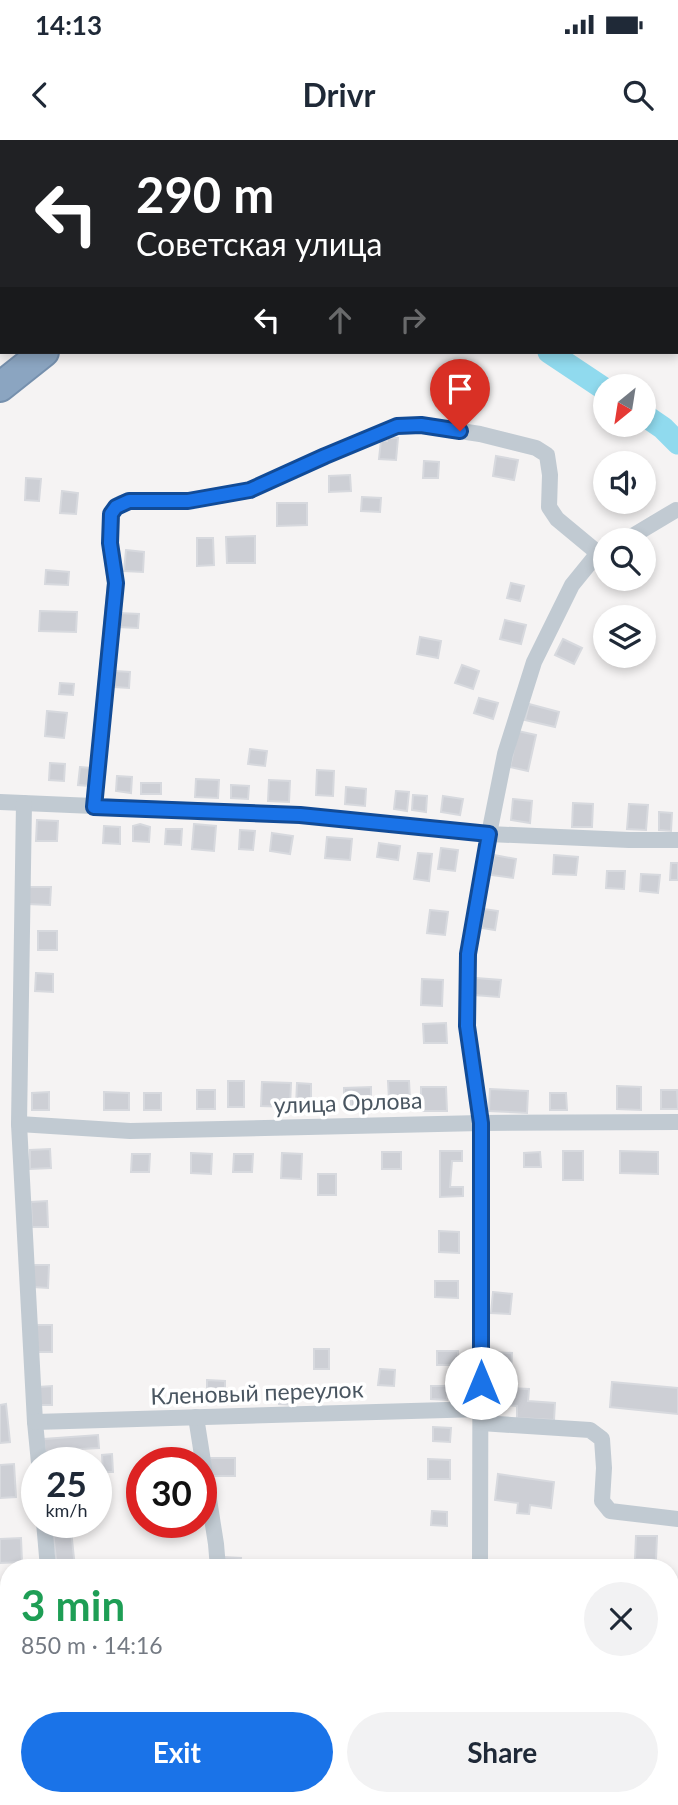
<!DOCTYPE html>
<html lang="en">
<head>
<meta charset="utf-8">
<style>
	:root { --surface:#fff; --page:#f2f2f3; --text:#1f2937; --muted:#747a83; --accent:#1a73e8 }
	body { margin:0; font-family:Lato,sans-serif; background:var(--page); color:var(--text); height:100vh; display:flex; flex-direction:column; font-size:26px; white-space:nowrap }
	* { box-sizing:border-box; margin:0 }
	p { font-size:23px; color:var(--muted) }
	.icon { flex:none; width:38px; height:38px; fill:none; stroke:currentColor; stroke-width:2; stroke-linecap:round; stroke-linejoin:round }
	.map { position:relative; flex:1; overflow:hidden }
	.sheet { position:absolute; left:0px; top:1419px; width:679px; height:247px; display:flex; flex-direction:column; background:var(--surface); border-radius:28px 28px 0 0; box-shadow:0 4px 10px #0003 }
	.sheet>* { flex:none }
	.hud { position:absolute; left:0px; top:0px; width:679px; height:214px; box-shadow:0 4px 10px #0003; background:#202124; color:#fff; overflow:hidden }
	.needle { width:46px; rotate:210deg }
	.tools { position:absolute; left:593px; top:234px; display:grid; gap:14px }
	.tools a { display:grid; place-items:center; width:63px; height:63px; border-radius:50%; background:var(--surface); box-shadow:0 4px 10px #0003; font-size:35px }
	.speed { position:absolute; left:21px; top:1307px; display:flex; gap:14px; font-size:35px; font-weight:700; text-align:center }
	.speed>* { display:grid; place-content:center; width:91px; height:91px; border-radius:50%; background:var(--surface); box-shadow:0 4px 10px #0003; line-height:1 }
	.speed small { font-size:18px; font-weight:400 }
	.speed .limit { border:10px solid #d22; background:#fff; color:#111 }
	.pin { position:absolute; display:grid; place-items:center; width:60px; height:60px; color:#fff; margin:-72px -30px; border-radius:50% 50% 50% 0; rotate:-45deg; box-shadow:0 0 7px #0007 }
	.pin .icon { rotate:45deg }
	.me { position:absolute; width:77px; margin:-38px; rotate:0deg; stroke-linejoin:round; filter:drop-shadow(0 0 5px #0008) }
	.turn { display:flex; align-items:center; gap:24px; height:147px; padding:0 21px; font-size:32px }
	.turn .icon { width:91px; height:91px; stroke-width:2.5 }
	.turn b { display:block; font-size:49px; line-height:60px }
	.lanes { display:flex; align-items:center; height:66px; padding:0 21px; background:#0003; justify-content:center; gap:35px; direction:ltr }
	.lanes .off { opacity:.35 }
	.round { display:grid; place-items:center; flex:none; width:74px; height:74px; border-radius:37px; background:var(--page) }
	.headline { display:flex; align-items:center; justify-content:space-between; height:119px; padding:0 21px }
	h1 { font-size:42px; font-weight:700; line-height:52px; color:#1e9e55 }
	.primary-button { display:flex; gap:14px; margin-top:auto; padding:14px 21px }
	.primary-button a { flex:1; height:80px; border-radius:42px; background:var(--accent); color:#fff; font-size:28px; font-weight:700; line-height:80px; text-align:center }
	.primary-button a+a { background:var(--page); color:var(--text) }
	.status { display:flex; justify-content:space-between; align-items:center; height:49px; padding:0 35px; background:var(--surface); direction:ltr }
	.status svg { height:19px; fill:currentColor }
	header { display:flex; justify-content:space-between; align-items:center; height:91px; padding:0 21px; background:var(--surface); font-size:32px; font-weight:700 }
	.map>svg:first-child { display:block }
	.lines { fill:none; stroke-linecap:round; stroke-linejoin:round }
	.river { stroke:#90daee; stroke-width:23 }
	.building { fill:#cdcfd5; stroke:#d7d9de; stroke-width:2 }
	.highway-casing { stroke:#7690ad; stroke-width:32 }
	.street { stroke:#c1cad2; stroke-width:16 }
	.highway { stroke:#8ba5c1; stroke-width:28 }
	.route-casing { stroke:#114b97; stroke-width:18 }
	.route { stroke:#1a73e8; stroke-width:12 }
	.labels { text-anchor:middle; stroke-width:7; stroke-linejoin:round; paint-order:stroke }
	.street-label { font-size:23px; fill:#4a5661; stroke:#fff }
</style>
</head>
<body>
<div class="status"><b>14:13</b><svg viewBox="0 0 49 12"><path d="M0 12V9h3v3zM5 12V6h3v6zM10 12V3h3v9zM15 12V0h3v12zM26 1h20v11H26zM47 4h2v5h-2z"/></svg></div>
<header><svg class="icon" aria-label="back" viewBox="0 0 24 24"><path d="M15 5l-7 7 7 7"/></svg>Drivr<svg class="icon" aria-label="search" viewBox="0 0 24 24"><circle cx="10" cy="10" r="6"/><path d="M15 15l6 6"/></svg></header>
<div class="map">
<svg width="678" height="1665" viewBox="0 0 678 1665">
	<rect width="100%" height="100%" fill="#f5f3f3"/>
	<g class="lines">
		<g class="river">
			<polyline points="169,0 171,2"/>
			<polyline points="549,212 606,250"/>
			<polyline points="644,275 663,288 678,303"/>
		</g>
	</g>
	<g class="building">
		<polygon points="387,298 398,298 396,320 379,319 381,300 387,301"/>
		<polygon points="496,316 518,320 514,340 493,336"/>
		<polygon points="424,321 439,322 438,338 423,338"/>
		<polygon points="350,335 351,351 329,352 329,336"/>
		<polygon points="26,338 41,339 39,361 25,360"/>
		<polygon points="62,351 78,353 76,374 60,373"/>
		<polygon points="362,357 381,358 380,372 361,371"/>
		<polygon points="277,363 307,363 307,385 277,386"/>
		<polygon points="255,396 255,423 227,423 226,397"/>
		<polygon points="197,398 213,398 214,425 197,426"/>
		<polygon points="126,410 144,412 143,432 124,431"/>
		<polygon points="46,430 69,432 68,445 45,444"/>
		<polygon points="511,443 524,446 520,461 507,458"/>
		<polygon points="40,471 77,472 76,492 39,491"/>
		<polygon points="118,473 139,474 138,488 117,487"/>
		<polygon points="505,480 526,485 521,504 500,499"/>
		<polygon points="420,497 441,501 438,518 417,514"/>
		<polygon points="563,499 582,508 574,524 555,515"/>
		<polygon points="462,525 479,531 473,549 455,543"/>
		<polygon points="115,531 130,532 129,548 114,547"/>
		<polygon points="60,543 74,544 73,555 59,554"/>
		<polygon points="479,558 498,563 493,579 474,573"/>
		<polygon points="529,564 559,572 555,587 525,580"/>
		<polygon points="47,571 67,573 64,598 45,596"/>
		<polygon points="518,591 536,595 528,631 510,627"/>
		<polygon points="250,609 267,611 265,626 248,624"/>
		<polygon points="50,623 65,624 64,641 49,640"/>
		<polygon points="80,627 91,628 89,646 78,645"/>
		<polygon points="317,630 334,631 333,656 316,655"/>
		<polygon points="117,636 132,637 131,653 116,651"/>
		<polygon points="196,639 219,640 218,658 195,657"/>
		<polygon points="269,640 290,641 289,662 268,661"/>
		<rect x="141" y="643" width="20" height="11"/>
		<polygon points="231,645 249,646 248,659 231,658"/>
		<polygon points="346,647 366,649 365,666 345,664"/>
		<polygon points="396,651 409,652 407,671 394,669"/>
		<polygon points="413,655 427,656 426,672 412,670"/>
		<polygon points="443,656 463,659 460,675 441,672"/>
		<polygon points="513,659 532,661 530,683 511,680"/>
		<polygon points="573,663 593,664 592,687 572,687"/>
		<polygon points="629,664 648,665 646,690 627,689"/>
		<polygon points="659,672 672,673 671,691 659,690"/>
		<polygon points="37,680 58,681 57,701 36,701"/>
		<polygon points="140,684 150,687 149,702 133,701 133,686"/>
		<polygon points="194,684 216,686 214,711 192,709"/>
		<polygon points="104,686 120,687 120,704 103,703"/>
		<polygon points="166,689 182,689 181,705 165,704"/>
		<polygon points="240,690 255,691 253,710 239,709"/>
		<polygon points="272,693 293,696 290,714 270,711"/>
		<polygon points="327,697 352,699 350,720 325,718"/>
		<polygon points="379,703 400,706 398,720 377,717"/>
		<polygon points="441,708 458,710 455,731 438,729"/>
		<polygon points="418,713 432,714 429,741 414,739"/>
		<polygon points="494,715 516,719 513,738 491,735"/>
		<polygon points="554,715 578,717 576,735 553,734"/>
		<polygon points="671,723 678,723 678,740 670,740"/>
		<polygon points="607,731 625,731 624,749 606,748"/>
		<polygon points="641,734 660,735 658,753 640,751"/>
		<polygon points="28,747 51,747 50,765 27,764"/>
		<polygon points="484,769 498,771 495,790 482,788"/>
		<polygon points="430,770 448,772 445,795 427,793"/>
		<rect x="38" y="791" width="19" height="19"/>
		<polygon points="36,833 53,834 53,852 35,851"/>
		<polygon points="476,838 501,840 499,857 474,855"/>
		<polygon points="422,839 443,840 442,866 421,865"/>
		<polygon points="446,883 447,903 424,903 423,884"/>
		<rect x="228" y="941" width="16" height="26"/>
		<polygon points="388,941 409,941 410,960 389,960"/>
		<polygon points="262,942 291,943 290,967 261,966"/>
		<polygon points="297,943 311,944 311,967 296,966"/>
		<polygon points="617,946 641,947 641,970 617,969"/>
		<polygon points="371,947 371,968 351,969 351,959 344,959 344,948"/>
		<polygon points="421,947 446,947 447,971 421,971"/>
		<polygon points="490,949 528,951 527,973 489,971"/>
		<rect x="197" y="950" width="18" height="19"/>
		<polygon points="661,950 677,950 678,969 661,969"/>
		<polygon points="49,952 49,970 32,970 32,953"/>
		<polygon points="104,952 129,953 129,970 104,970"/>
		<rect x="144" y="953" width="17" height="17"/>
		<polygon points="550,953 566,953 567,970 550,970"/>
		<polygon points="50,1009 51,1028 30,1029 30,1010"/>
		<polygon points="440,1011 462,1011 462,1021 452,1021 450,1047 463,1047 463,1056 440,1057"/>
		<rect x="563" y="1011" width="20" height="29"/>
		<polygon points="620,1011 658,1012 658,1034 620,1033"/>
		<rect x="382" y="1012" width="19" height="17"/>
		<polygon points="540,1012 541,1027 524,1027 524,1013"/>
		<polygon points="191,1013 212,1014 211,1034 191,1033"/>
		<polygon points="282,1013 302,1014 301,1039 281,1038"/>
		<polygon points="132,1014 150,1014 149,1032 131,1032"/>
		<polygon points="234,1014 253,1014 252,1032 233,1032"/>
		<rect x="318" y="1034" width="18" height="21"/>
		<polygon points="47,1061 48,1087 32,1087 31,1062"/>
		<polygon points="439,1091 459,1092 459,1113 439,1112"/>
		<polygon points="33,1125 49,1125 48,1148 33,1147"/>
		<polygon points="435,1141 458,1141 458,1158 435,1157"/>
		<polygon points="493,1152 512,1154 510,1174 491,1173"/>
		<rect x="36" y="1185" width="16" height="27"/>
		<rect x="314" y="1209" width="15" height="20"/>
		<rect x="437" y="1211" width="21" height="14"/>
		<polygon points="491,1212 512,1213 511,1233 490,1231"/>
		<polygon points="380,1229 395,1230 394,1246 378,1245"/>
		<polygon points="207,1240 225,1241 225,1260 207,1260"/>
		<polygon points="612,1242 678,1248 678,1274 610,1267"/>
		<polygon points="52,1246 52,1265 38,1265 38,1247"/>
		<polygon points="431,1246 447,1246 447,1260 431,1259"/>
		<polygon points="505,1248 529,1249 528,1261 555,1263 554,1280 517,1278 517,1266 504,1265"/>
		<polygon points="279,1251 294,1251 294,1265 279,1264"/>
		<polygon points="6,1264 10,1302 0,1303 0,1265"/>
		<polygon points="433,1287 451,1288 450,1302 433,1301"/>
		<polygon points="98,1295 99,1308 62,1310 62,1314 59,1314 60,1323 46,1323 44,1299"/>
		<polygon points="112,1314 113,1332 103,1332 102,1315"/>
		<rect x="210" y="1318" width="25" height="18"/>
		<polygon points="428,1319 450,1320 450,1339 428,1339"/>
		<polygon points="14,1324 16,1357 0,1358 0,1325"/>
		<polygon points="498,1334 554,1342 551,1368 530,1365 529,1374 517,1373 518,1363 495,1360"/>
		<polygon points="432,1371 447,1372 447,1386 431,1385"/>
		<polygon points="71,1390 75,1428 57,1428 53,1392"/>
		<polygon points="636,1396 657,1396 656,1420 635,1419"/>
		<polygon points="21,1398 22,1422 0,1423 0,1399"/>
		<polygon points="223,1417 241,1418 240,1428 222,1428"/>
	</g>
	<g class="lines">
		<g class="highway-casing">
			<g id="highway">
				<polyline points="304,2 306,0"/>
				<polyline points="0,247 44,212"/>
			</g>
		</g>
		<g class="street">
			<polyline points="624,401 676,370"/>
			<polyline points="0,662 300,675 489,694 629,700 678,700"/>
			<polyline points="24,663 19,984 35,1282 39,1323"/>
			<polyline points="94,667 115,443 110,403 111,374 121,363 129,361 188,361 251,350 325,316 397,286 421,285 480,294 536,308 547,315 550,335 549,367 557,379 598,413"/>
			<polyline points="19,984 130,991 481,983 678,982"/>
			<polyline points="196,1277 216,1404 218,1428"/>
			<polyline points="35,1282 481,1269"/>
			<polyline points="481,1283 590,1290 602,1299 604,1328 602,1361 610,1371 678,1379"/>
			<polyline points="44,1382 48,1428"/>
			<polyline points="480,1428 481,983 467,886 468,814 489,694 505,614 534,522 572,445 598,413 606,409"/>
			<polyline points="56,1657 56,1665"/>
			<polyline points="494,1657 557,1661 558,1665"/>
			<polyline points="663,1665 667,1657"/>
		</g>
		<use href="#highway" class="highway"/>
	</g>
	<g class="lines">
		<g class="route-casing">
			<polyline id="route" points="460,291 421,285 397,286 325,316 250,350 188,361 129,361 116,367 111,374 110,403 116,443 94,667 300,675 489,694 468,814 467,886 481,983 481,1243"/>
		</g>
		<use href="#route" class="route"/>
	</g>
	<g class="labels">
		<g class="street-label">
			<text transform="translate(348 963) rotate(-2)" y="8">улица Орлова</text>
			<text transform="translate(257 1253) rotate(-2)" y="8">Кленовый переулок</text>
		</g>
	</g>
</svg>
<div class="tools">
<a><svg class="needle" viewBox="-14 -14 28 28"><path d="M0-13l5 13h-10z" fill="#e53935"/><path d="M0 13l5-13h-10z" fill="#747a83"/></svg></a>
<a><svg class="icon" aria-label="sound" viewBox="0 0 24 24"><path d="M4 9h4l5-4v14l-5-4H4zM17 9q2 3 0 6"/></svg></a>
<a><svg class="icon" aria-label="search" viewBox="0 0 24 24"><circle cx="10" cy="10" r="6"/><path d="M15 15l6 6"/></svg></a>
<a><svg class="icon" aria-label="layers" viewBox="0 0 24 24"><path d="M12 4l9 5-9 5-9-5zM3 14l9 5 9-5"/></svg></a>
</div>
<div class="speed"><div>25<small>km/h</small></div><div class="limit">30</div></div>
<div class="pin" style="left:460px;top:291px;background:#d93025"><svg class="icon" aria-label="arrive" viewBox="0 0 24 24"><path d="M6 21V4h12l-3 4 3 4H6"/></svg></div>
<svg class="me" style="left:481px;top:1243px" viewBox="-20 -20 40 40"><circle r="19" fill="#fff"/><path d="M0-13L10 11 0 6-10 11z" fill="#1a73e8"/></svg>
<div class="hud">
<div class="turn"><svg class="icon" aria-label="left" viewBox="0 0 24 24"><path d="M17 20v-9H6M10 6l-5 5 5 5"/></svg><div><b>290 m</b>Советская улица</div></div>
<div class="lanes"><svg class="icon" aria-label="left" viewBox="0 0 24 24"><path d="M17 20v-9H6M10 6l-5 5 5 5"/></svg><svg class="icon off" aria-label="ahead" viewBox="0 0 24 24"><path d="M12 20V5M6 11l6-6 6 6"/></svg><svg class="icon off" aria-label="right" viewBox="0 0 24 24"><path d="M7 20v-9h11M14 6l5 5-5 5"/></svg></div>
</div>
<section class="sheet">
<div class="headline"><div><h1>3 min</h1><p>850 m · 14:16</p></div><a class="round"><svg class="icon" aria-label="close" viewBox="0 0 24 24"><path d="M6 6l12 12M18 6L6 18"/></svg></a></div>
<div class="primary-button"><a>Exit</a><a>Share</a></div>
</section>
</div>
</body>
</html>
